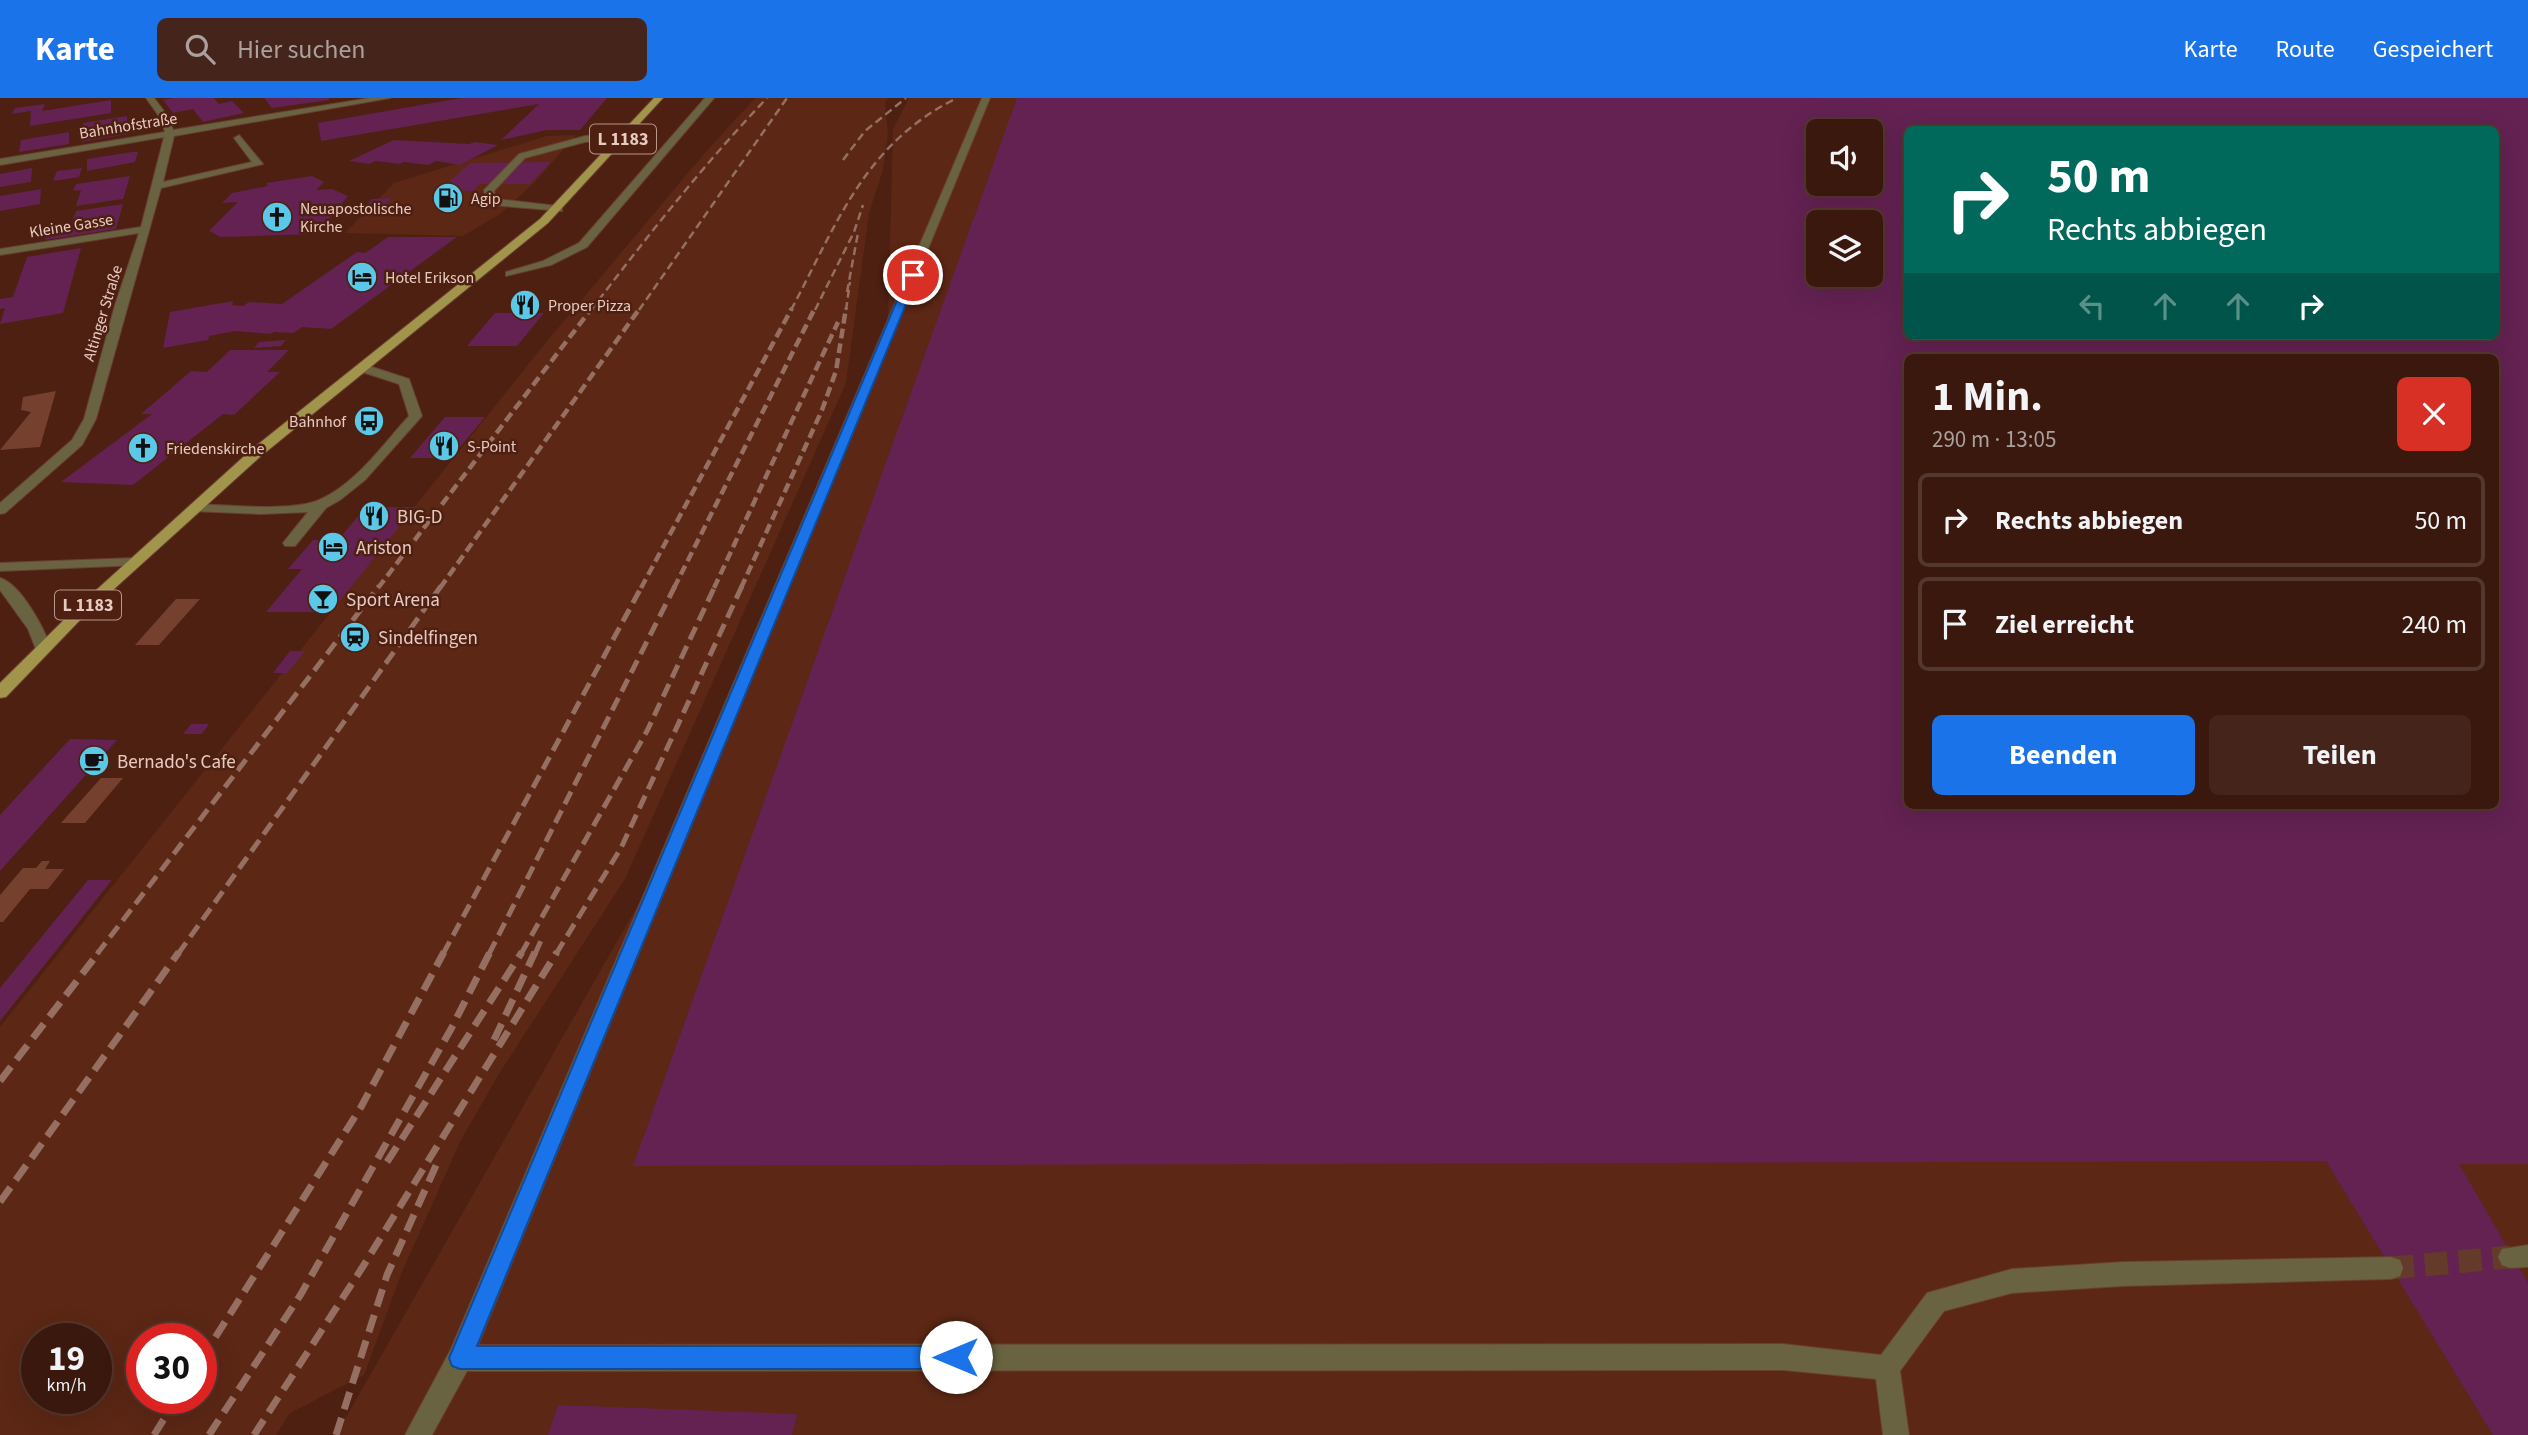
<!DOCTYPE html>
<html lang="de">
<head>
<meta charset="utf-8">
<style>
	:root { --surface:#3a180d; --page:#45251b; --text:#f1f3f6; --muted:#aba09d; --line:#54372e; --accent:#1a73e8 }
	body { margin:0; font-family:"Source Sans 3",sans-serif; background:var(--page); color:var(--text); height:100vh; display:flex; flex-direction:column; font-size:26px; white-space:nowrap }
	* { box-sizing:border-box; margin:0 }
	p { font-size:23px; color:var(--muted) }
	.icon { flex:none; width:38px; height:38px; fill:none; stroke:currentColor; stroke-width:2; stroke-linecap:round; stroke-linejoin:round }
	.map { position:relative; flex:1; overflow:hidden }
	.details { position:absolute; left:1904px; top:256px; width:595px; height:455px; display:flex; flex-direction:column; background:var(--surface); border-radius:10px; box-shadow:0 7px 28px #0002,0 0 0 2px var(--line) }
	.details>* { flex:none }
	.guide { position:absolute; left:1904px; top:28px; width:595px; height:214px; border-radius:10px; box-shadow:0 7px 28px #0002,0 0 0 2px var(--line); background:#00695c; color:#fff; overflow:hidden }
	.controls { position:absolute; left:1806px; top:21px; display:grid; gap:14px }
	.controls a { display:grid; place-items:center; width:77px; height:77px; border-radius:10px; background:var(--surface); box-shadow:0 7px 28px #0002,0 0 0 2px var(--line); font-size:35px }
	.speed { position:absolute; left:21px; top:1225px; display:flex; gap:14px; font-size:35px; font-weight:700; text-align:center }
	.speed>* { display:grid; place-content:center; width:91px; height:91px; border-radius:50%; background:var(--surface); box-shadow:0 7px 28px #0002,0 0 0 2px var(--line); line-height:1 }
	.speed small { font-size:18px; font-weight:400 }
	.speed .limit { border:10px solid #d22; background:#fff; color:#111 }
	.pin { position:absolute; display:grid; place-items:center; width:60px; height:60px; color:#fff; margin:-30px; border:4px solid #fff; border-radius:50%; box-shadow:0 2px 7px #0007 }
	.me { position:absolute; width:77px; margin:-38px; rotate:270deg; stroke-linejoin:round; filter:drop-shadow(0 0 5px #0008) }
	.turn { display:flex; align-items:center; gap:24px; height:147px; padding:0 28px; font-size:32px }
	.turn .icon { width:91px; height:91px; stroke-width:2.5 }
	.turn b { display:block; font-size:49px; line-height:60px }
	.lanes { display:flex; align-items:center; height:66px; padding:0 28px; background:#0003; justify-content:center; gap:35px; direction:ltr }
	.lanes .off { opacity:.35 }
	.round { display:grid; place-items:center; flex:none; width:74px; height:74px; border-radius:10px; background:var(--page) }
	.head { display:flex; align-items:center; justify-content:space-between; height:119px; padding:0 28px }
	h1 { font-size:42px; font-weight:700; line-height:52px }
	.action { display:flex; gap:14px; margin-top:auto; padding:14px 28px }
	.action a { flex:1; height:80px; border-radius:10px; background:var(--accent); color:#fff; font-size:28px; font-weight:700; line-height:80px; text-align:center }
	.action a+a { background:var(--page); color:var(--text) }
	ul { padding:0; list-style:none }
	li { display:flex; align-items:center; gap:21px; height:94px; margin:0 14px 10px; padding:0 14px; border:4px solid var(--line); border-radius:10px }
	li div { flex:1 }
	li b { display:block; font-size:26px }
	li em { font-style:normal }
	header { display:flex; align-items:center; gap:42px; box-sizing:border-box; height:98px; padding:0 35px; background:var(--accent); color:#fff }
	header strong { font-size:33px }
	nav { display:flex; gap:38px; margin-inline-start:auto; font-size:24px }
	.search { width:490px; height:63px; background:var(--page); display:flex; align-items:center; gap:18px; box-sizing:border-box; padding:0 24px; border-radius:10px; color:var(--muted); font-size:26px }
	.map>svg:first-child { display:block }
	.built { fill:#5c2715; fill-rule:evenodd }
	.green { fill:#76402f }
	.building { fill:#632252; fill-rule:evenodd }
	.lines { fill:none; stroke-linecap:round; stroke-linejoin:round }
	.minor-tunnel { stroke:#643a2b; stroke-width:23; stroke-dasharray:23 11; stroke-linecap:butt }
	.minor-casing { stroke:#693f31; stroke-width:2 }
	.major-casing { stroke:#693f31; stroke-width:2 }
	.minor { fill:#696341; fill-rule:evenodd }
	.major { fill:#a1944b; fill-rule:evenodd }
	.rail-far3 { stroke:#956f62; stroke-width:2.5; stroke-dasharray:8 4.5; stroke-linecap:butt }
	.rail-far2 { stroke:#956f62; stroke-width:4.5; stroke-dasharray:10 5; stroke-linecap:butt }
	.rail-far1 { stroke:#956f62; stroke-width:5; stroke-dasharray:14 7; stroke-linecap:butt }
	.rail { stroke:#956f62; stroke-width:7; stroke-dasharray:18 9; stroke-linecap:butt }
	.route { fill:#1a73e8; stroke:#114b97; stroke-width:2 }
	.labels { text-anchor:middle; stroke-width:5; stroke-linejoin:round; paint-order:stroke }
	.far-street-label { font-size:16px; fill:#e9cac1; stroke:#4d2011 }
	.far-poi-label { font-size:16px; fill:#e9cac1; stroke:#4d2011; text-anchor:start }
	.shield { fill:#4d2011; stroke:#ba978c; stroke-width:2 }
	.shield-label { font-size:18px; font-weight:bold; fill:#e9cac1 }
	.poi-label { font-size:19px; fill:#e9cac1; stroke:#4d2011; text-anchor:start }
</style>
</head>
<body>
<header>
<strong>Karte</strong>
<div class="search"><svg class="icon" aria-label="search" viewBox="0 0 24 24"><circle cx="10" cy="10" r="6"/><path d="M15 15l6 6"/></svg>Hier suchen</div>
<nav><a>Karte</a><a>Route</a><a>Gespeichert</a></nav>
</header>
<div class="map">
<svg width="2528" height="1337" viewBox="0 0 2528 1337">
	<rect width="100%" height="100%" fill="#4d2011"/>
	<g class="built">
		<path d="M755 0H888L885 5 888 36 883 72 869 115 846 285 625 781 497 979 460 1044 402 1174 364 1277 290 1315 276 1337H0V929L538 254 702 58ZM37 1241H96V1300H37ZM142 1241H201V1300H142Z"/>
		<path d="M909 0H2528V1337H336L672 747 888 223 893 31ZM1908 32H2496V238H1908ZM1818 33H1871V86H1818ZM1818 124H1871V177H1818ZM1908 259H2496V707H1908Z"/>
		<polygon points="576,37 534,85 500,116 463,138 345,135 394,85 547,38"/>
	</g>
	<g class="green">
		<polygon points="56,293 40,349 0,352 31,314 21,312 23,299"/>
		<polygon points="176,501 200,501 159,547 135,547"/>
		<polygon points="101,680 123,680 85,725 61,725"/>
		<polygon points="42,763 50,763 45,771 64,771 48,791 30,791 3,824 0,824 0,797 23,770 36,770"/>
	</g>
	<g class="building">
		<polygon points="173,0 214,0 219,6 232,3 244,15 203,24 193,11 173,15 163,2"/>
		<polygon points="264,0 329,0 329,2 272,10"/>
		<polygon points="461,0 607,0 580,32 547,32 501,42 539,6 321,43 318,25"/>
		<path d="M1017 0H2528V1066H2459L2528 1185V1337H2493L2326 1063 633 1068ZM1908 32H2496V238H1908ZM1818 33H1871V86H1818ZM1818 124H1871V177H1818ZM1908 259H2496V707H1908Z"/>
		<polygon points="111,2 111,15 30,28 31,13 12,16 15,10 45,6 42,13"/>
		<polygon points="127,18 128,36 82,44 83,25"/>
		<polygon points="69,34 69,46 19,54 21,42"/>
		<polygon points="394,42 469,46 475,44 498,47 460,67 436,63 428,67 404,64 399,66 376,63 369,66 349,63"/>
		<polygon points="132,54 138,54 135,64 87,73 87,61"/>
		<polygon points="551,64 530,86 480,86 474,93 440,92 470,65"/>
		<polygon points="32,70 31,84 0,89 0,76"/>
		<polygon points="82,70 79,79 53,83 57,73"/>
		<polygon points="130,78 123,101 76,108 81,92 73,93 76,86"/>
		<polygon points="312,78 324,84 316,92 332,91 348,98 317,136 221,139 209,133 238,104 222,105 232,95 268,88 266,85"/>
		<polygon points="41,91 40,106 0,113 0,98"/>
		<polygon points="391,100 378,115 358,116 372,101"/>
		<polygon points="123,106 116,131 45,142 49,132 71,128 76,113"/>
		<polygon points="388,139 457,139 331,231 302,229 294,235 274,234 271,236 235,233 209,238 208,242 163,250 170,214 233,203 232,207 243,208 249,204 282,206 357,154 365,155"/>
		<polygon points="81,150 63,215 0,226 5,210 0,211 0,201 13,199 27,159"/>
		<polygon points="495,215 544,215 517,248 467,248"/>
		<polygon points="286,242 281,248 254,250 259,244"/>
		<polygon points="230,252 289,252 267,274 280,274 234,317 223,316 133,387 61,384 152,316 141,316 191,273 207,274"/>
		<polygon points="445,319 485,319 451,360 410,360"/>
		<polygon points="366,409 415,409 331,514 266,514 302,471 288,471 313,442 338,442"/>
		<polygon points="290,553 305,553 287,575 273,575"/>
		<polygon points="191,626 209,626 202,636 183,636"/>
		<polygon points="70,641 117,642 0,773 0,717"/>
		<polygon points="88,782 112,782 0,923 0,890"/>
		<polygon points="558,1307 797,1316 792,1337 548,1337"/>
	</g>
	<g class="lines">
		<polyline class="minor-tunnel" points="2391,1170 2510,1159"/>
		<g class="minor-casing">
			<g id="minor">
				<polygon points="146,0 154,0 170,21 173,32 370,0 390,0 174,38 163,84 252,64 234,40 239,37 263,66 161,90 96,321 82,347 5,415 0,416 0,405 72,342 84,321 115,207 139,135 0,157 0,151 141,129 164,39 0,67 0,61 165,34 161,21"/>
				<polygon points="705,0 714,0 587,149 551,167 506,178 506,174 543,163 579,145"/>
				<polygon points="982,0 990,0 478,1247 1783,1246 1881,1257 1927,1195 2012,1171 2123,1164 2391,1159 2400,1162 2403,1170 2400,1178 2391,1181 2123,1188 2012,1195 1944,1213 1900,1273 1909,1337 1883,1337 1876,1281 1783,1272 467,1273 432,1337 405,1337 451,1251"/>
				<polygon points="627,34 630,35 630,39 585,44 525,60 494,93 496,101 558,108 562,109 562,113 491,107 486,104 484,92 519,56 585,38"/>
				<path d="M363 266 409 281 422 318 365 382 340 402 326 410 295 448H285L283 445 308 414 261 416 190 413V407L195 406C226 407 292 414 319 402 356 386 383 346 409 318L399 286 359 273V267Z"/>
				<polygon points="134,460 139,461 141,464 139,467 0,473 0,465"/>
				<path d="M0 480C21 486 44 530 51 550L49 554H37L28 531 0 492Z"/>
				<polygon points="2528,1147 2528,1169 2510,1170 2502,1167 2498,1159 2502,1151"/>
			</g>
		</g>
		<g class="major-casing">
			<polygon id="major" points="654,0 663,0 548,125 261,358 82,520 6,599 0,600 0,585 72,514 251,352 540,121"/>
		</g>
		<use href="#minor" class="minor"/>
		<use href="#major" class="major"/>
		<g class="rail-far3">
			<polyline points="843,62 865,33 906,0"/>
			<polyline points="847,194 858,135"/>
			<path d="M591 212C647 139 703 67 767 0"/>
			<polyline points="639,212 787,0"/>
			<path d="M791 212C837 126 864 46 957 0"/>
			<polyline points="815,212 854,134 863,107"/>
			<polyline points="846,212 850,184"/>
		</g>
		<g class="rail-far2">
			<polyline points="378,490 592,210"/>
			<polyline points="440,490 640,210"/>
			<polyline points="641,490 792,210"/>
			<polyline points="674,490 815,210"/>
			<polyline points="714,490 838,224"/>
			<polyline points="741,490 822,312 836,273 846,210"/>
		</g>
		<g class="rail-far1">
			<polyline points="97,856 379,488"/>
			<polyline points="178,856 441,488"/>
			<polyline points="443,856 642,488"/>
			<polyline points="489,856 675,488"/>
			<polyline points="521,856 647,633 715,488"/>
			<polyline points="535,856 543,838"/>
			<polyline points="556,856 621,750 742,488"/>
		</g>
		<g class="rail">
			<polyline points="494,942 535,854"/>
			<polyline points="0,983 99,854"/>
			<polyline points="387,1064 522,854"/>
			<polyline points="0,1104 179,854"/>
			<polyline points="201,1262 361,1009 444,854"/>
			<polyline points="154,1337 177,1300"/>
			<polyline points="209,1337 301,1196 451,931 490,854"/>
			<polyline points="254,1337 362,1170 557,854"/>
			<polyline points="336,1337 387,1177 438,1063"/>
		</g>
	</g>
	<polygon class="route" points="909,174 918,177 477,1248 956,1248 964,1251 968,1259 964,1268 956,1271 460,1271 452,1268 449,1260"/>
	<defs>
		<g id="fuel-disc" transform="scale(1.575)"><circle r="9.5" fill="#5ac8e6" stroke="#4d2011"/><path d="M-5.5-6h7V0h2V4h1.3V-2.5L3-4.5l.8-.8L6-3V5H2.5V1h-1V6h-7ZM-4.2-4.7v3.2H.2V-4.7Z" fill="#111"/></g>
		<g id="church-disc" transform="scale(1.575)"><circle r="9.5" fill="#5ac8e6" stroke="#4d2011"/><path d="M-1.2-6h2.4v3.5h3.3v2.4h-3.3V6h-2.4V-.1h-3.3v-2.4h3.3Z" fill="#111"/></g>
		<g id="hotel-disc" transform="scale(1.575)"><circle r="9.5" fill="#5ac8e6" stroke="#4d2011"/><path d="M-6-4.5h1.5V1H6V5H4.5V3h-9V5H-6ZM-4 0a1.8 1.8 0 1 1 3.6 0ZM.5 0V-2.5h3Q6-2.5 6 0Z" fill="#111"/></g>
		<g id="restaurant-disc" transform="scale(1.575)"><circle r="9.5" fill="#5ac8e6" stroke="#4d2011"/><path d="M-5-6h1v4h1v-4h1v4h1v-4h1v5L-1.5 .5V6h-2V.5L-5-1ZM5-6V6H3V1.5H1.5Q1.5-4 5-6Z" fill="#111"/></g>
		<g id="bus-disc" transform="scale(1.575)"><circle r="9.5" fill="#5ac8e6" stroke="#4d2011"/><path d="M-5-6H5V4H4V6H2V4H-2V6H-4V4H-5ZM-3.5-4V0h7V-4ZM-3.5 1.2v1.5H-2V1.2ZM2 1.2v1.5H3.5V1.2Z" fill="#111"/></g>
		<g id="bar-disc" transform="scale(1.575)"><circle r="9.5" fill="#5ac8e6" stroke="#4d2011"/><path d="M-6-5H6L.8 .8V4.5H3.5V6h-7V4.5H-.8V.8Z" fill="#111"/></g>
		<g id="station-disc" transform="scale(1.575)"><circle r="9.5" fill="#5ac8e6" stroke="#4d2011"/><path d="M-3-6H3Q5-6 5-4V2Q5 4 3 4L4.5 6H3L1.5 4h-3L-3 6H-4.5L-3 4Q-5 4-5 2V-4Q-5-6-3-6ZM-3.5-4v3h7v-3ZM-3.5 1v1.5H-2V1ZM2 1v1.5H3.5V1Z" fill="#111"/></g>
		<g id="cafe-disc" transform="scale(1.575)"><circle r="9.5" fill="#5ac8e6" stroke="#4d2011"/><path d="M-5.5-4.5H6V0H3Q3 3.5 0 3.5H-2.5Q-5.5 3.5-5.5 0ZM3-3.2v2h1.7v-2ZM-6 4.5H4V6H-6Z" fill="#111"/></g>
	</defs>
	<g fill-rule="evenodd">
		<use href="#fuel-disc" x="448" y="100"/>
		<use href="#church-disc" x="277" y="119"/>
		<use href="#hotel-disc" x="362" y="179"/>
		<use href="#restaurant-disc" x="525" y="207"/>
		<use href="#bus-disc" x="369" y="323"/>
		<use href="#restaurant-disc" x="444" y="348"/>
		<use href="#church-disc" x="143" y="350"/>
		<use href="#restaurant-disc" x="374" y="418"/>
		<use href="#hotel-disc" x="333" y="449"/>
		<use href="#bar-disc" x="323" y="501"/>
		<use href="#station-disc" x="355" y="539"/>
		<use href="#cafe-disc" x="94" y="663"/>
	</g>
	<g class="labels">
		<g class="far-street-label">
			<text transform="translate(128 27) rotate(-9)" y="6">Bahnhofstraße</text>
			<text transform="translate(71 127) rotate(-9)" y="6">Kleine Gasse</text>
			<text transform="translate(102 215) rotate(-73)" y="6">Altinger Straße</text>
		</g>
		<g class="far-poi-label">
			<text x="471" y="106">Agip</text>
			<text x="300" y="116">Neuapostolische<tspan x="300" dy="18">Kirche</tspan></text>
			<text x="385" y="185">Hotel Erikson</text>
			<text x="548" y="213">Proper Pizza</text>
			<text x="346" y="329" text-anchor="end">Bahnhof</text>
			<text x="467" y="354">S-Point</text>
			<text x="166" y="356">Friedenskirche</text>
		</g>
		<g class="shield">
			<rect x="590" y="26.5" width="66" height="29" rx="5"/>
			<rect x="55" y="492.5" width="66" height="29" rx="5"/>
		</g>
		<g class="shield-label">
			<text x="623" y="47">L 1183</text>
			<text x="88" y="513">L 1183</text>
		</g>
		<g class="poi-label">
			<text x="397" y="425">BIG-D</text>
			<text x="356" y="456">Ariston</text>
			<text x="346" y="508">Sport Arena</text>
			<text x="378" y="546">Sindelfingen</text>
			<text x="117" y="670">Bernado's Cafe</text>
		</g>
	</g>
</svg>
<div class="controls">
<a><svg class="icon" aria-label="sound" viewBox="0 0 24 24"><path d="M4 9h4l5-4v14l-5-4H4zM17 9q2 3 0 6"/></svg></a>
<a><svg class="icon" aria-label="layers" viewBox="0 0 24 24"><path d="M12 4l9 5-9 5-9-5zM3 14l9 5 9-5"/></svg></a>
</div>
<div class="speed"><div>19<small>km/h</small></div><div class="limit">30</div></div>
<div class="pin" style="left:913px;top:177px;background:#d93025"><svg class="icon" aria-label="arrive" viewBox="0 0 24 24"><path d="M6 21V4h12l-3 4 3 4H6"/></svg></div>
<svg class="me" style="left:956px;top:1259px" viewBox="-20 -20 40 40"><circle r="19" fill="#fff"/><path d="M0-13L10 11 0 6-10 11z" fill="#1a73e8"/></svg>
<div class="guide">
<div class="turn"><svg class="icon" aria-label="right" viewBox="0 0 24 24"><path d="M7 20v-9h11M14 6l5 5-5 5"/></svg><div><b>50 m</b>Rechts abbiegen</div></div>
<div class="lanes"><svg class="icon off" aria-label="left" viewBox="0 0 24 24"><path d="M17 20v-9H6M10 6l-5 5 5 5"/></svg><svg class="icon off" aria-label="ahead" viewBox="0 0 24 24"><path d="M12 20V5M6 11l6-6 6 6"/></svg><svg class="icon off" aria-label="ahead" viewBox="0 0 24 24"><path d="M12 20V5M6 11l6-6 6 6"/></svg><svg class="icon" aria-label="right" viewBox="0 0 24 24"><path d="M7 20v-9h11M14 6l5 5-5 5"/></svg></div>
</div>
<section class="details">
<div class="head"><div><h1>1 Min.</h1><p>290 m · 13:05</p></div><a class="round" style="background:#d93025;color:#fff"><svg class="icon" aria-label="close" viewBox="0 0 24 24"><path d="M6 6l12 12M18 6L6 18"/></svg></a></div>
<ul>
<li><svg class="icon" aria-label="right" viewBox="0 0 24 24"><path d="M7 20v-9h11M14 6l5 5-5 5"/></svg><div><b>Rechts abbiegen</b></div><em>50 m</em></li>
<li><svg class="icon" aria-label="arrive" viewBox="0 0 24 24"><path d="M6 21V4h12l-3 4 3 4H6"/></svg><div><b>Ziel erreicht</b></div><em>240 m</em></li>
</ul>
<div class="action"><a>Beenden</a><a>Teilen</a></div>
</section>
</div>
</body>
</html>
